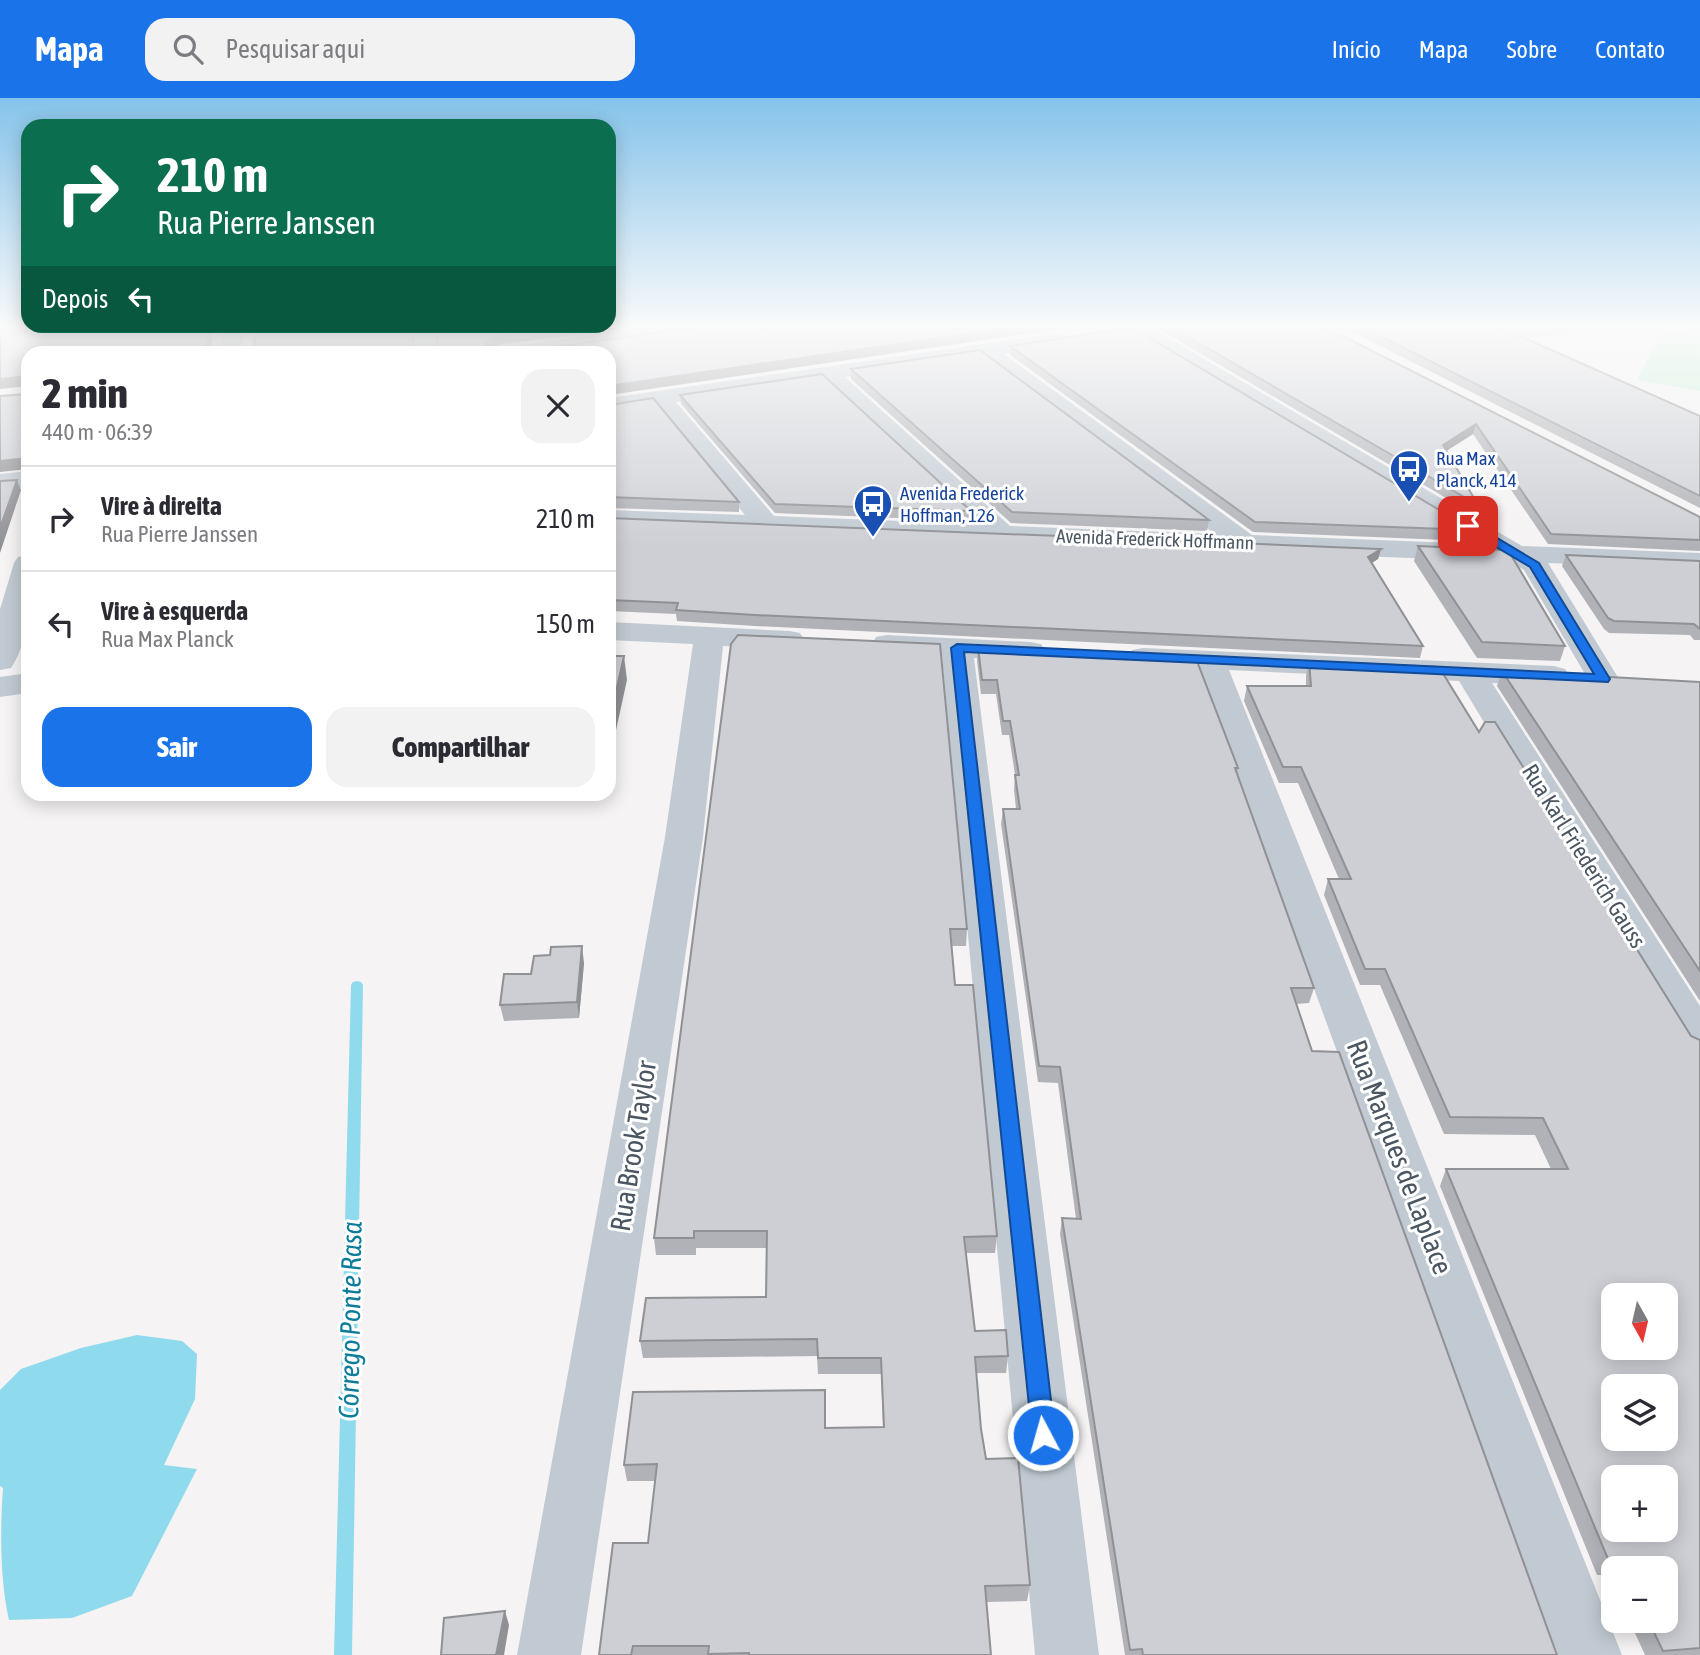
<!DOCTYPE html>
<html lang="pt">
<head>
<meta charset="utf-8">
<style>
	:root { --surface:#fff; --page:#f2f2f3; --text:#2b2b33; --muted:#7c7c81; --line:#e1e1e2; --accent:#1a73e8 }
	body { margin:0; font-family:"Asap Condensed",sans-serif; background:var(--page); color:var(--text); height:100vh; display:flex; flex-direction:column; font-size:26px; white-space:nowrap }
	* { box-sizing:border-box; margin:0 }
	p { font-size:23px; color:var(--muted) }
	.icon { flex:none; width:38px; height:38px; fill:none; stroke:currentColor; stroke-width:2; stroke-linecap:round; stroke-linejoin:round }
	.map { position:relative; flex:1; overflow:hidden }
	.details { position:absolute; left:21px; top:248px; width:595px; height:455px; display:flex; flex-direction:column; background:var(--surface); border-radius:21px; box-shadow:0 4px 18px #0003 }
	.details>* { flex:none }
	.hud { position:absolute; left:21px; top:21px; width:595px; height:214px; border-radius:21px; box-shadow:0 4px 18px #0003; background:#0b6e4f; color:#fff; overflow:hidden }
	.needle { width:46px; rotate:172deg }
	.buttons { position:absolute; left:1601px; top:1185px; display:grid; gap:14px }
	.buttons a { display:grid; place-items:center; width:77px; height:77px; border-radius:14px; background:var(--surface); box-shadow:0 4px 18px #0003; font-size:35px }
	.pin { position:absolute; display:grid; place-items:center; width:60px; height:60px; color:#fff; margin:-30px; border-radius:14px; box-shadow:0 4px 10px #0006 }
	.me { position:absolute; width:77px; margin:-38px; rotate:354deg; stroke-linejoin:round; filter:drop-shadow(0 0 5px #0008) }
	.turn { display:flex; align-items:center; gap:24px; height:147px; padding:0 21px; font-size:32px }
	.turn .icon { width:91px; height:91px; stroke-width:2.5 }
	.turn b { display:block; font-size:49px; line-height:60px }
	.then { display:flex; align-items:center; height:66px; padding:0 21px; background:#0003; gap:14px; font-size:26px }
	.round { display:grid; place-items:center; flex:none; width:74px; height:74px; border-radius:21px; background:var(--page) }
	.head { display:flex; align-items:center; justify-content:space-between; height:119px; padding:0 21px }
	h1 { font-size:42px; font-weight:800; line-height:52px }
	.button { display:flex; gap:14px; margin-top:auto; padding:14px 21px }
	.button a { flex:1; height:80px; border-radius:21px; background:var(--accent); color:#fff; font-size:28px; font-weight:800; line-height:80px; text-align:center }
	.button a+a { background:var(--page); color:var(--text) }
	ul { padding:0; list-style:none }
	li { display:flex; align-items:center; gap:21px; height:105px; padding:0 21px; border-top:2px solid var(--line) }
	li div { flex:1 }
	li b { display:block; font-size:26px }
	li em { font-style:normal }
	header { display:flex; align-items:center; gap:42px; box-sizing:border-box; height:98px; padding:0 35px; background:var(--accent); color:#fff }
	header strong { font-size:33px }
	nav { display:flex; gap:38px; margin-inline-start:auto; font-size:24px }
	.search { width:490px; height:63px; background:var(--page); display:flex; align-items:center; gap:18px; box-sizing:border-box; padding:0 24px; border-radius:21px; color:var(--muted); font-size:26px }
	.map>svg:first-child { display:block }
	.green { fill:#c3f1d5 }
	.water { fill:#90daee }
	.lines { fill:none; stroke-linecap:round; stroke-linejoin:round }
	.stream { fill:#90daee; fill-rule:evenodd }
	.minor { fill:#c1cad2; fill-rule:evenodd }
	.wall { fill:#b0b2b7 }
	.shaded-wall { fill:#909195 }
	.building { fill:#cdcfd5; stroke:#909195; stroke-width:2; fill-rule:evenodd }
	.route { fill:#1a73e8; stroke:#114b97; stroke-width:2 }
	.labels { text-anchor:middle; stroke-width:6; stroke-linejoin:round; paint-order:stroke }
	.far-transit-label { font-size:19px; fill:#164399; stroke:#fff; text-anchor:start }
	.far-street-label { font-size:19px; fill:#4a5661; stroke:#fff }
	.street-label { font-size:23px; fill:#4a5661; stroke:#fff }
	.near-street-label { font-size:28px; fill:#4a5661; stroke:#fff }
	.near-water-label { font-size:28px; font-style:italic; fill:#0c7c9b; stroke:#fff }
</style>
</head>
<body>
<header>
<strong>Mapa</strong>
<div class="search"><svg class="icon" aria-label="search" viewBox="0 0 24 24"><circle cx="10" cy="10" r="6"/><path d="M15 15l6 6"/></svg>Pesquisar aqui</div>
<nav><a>Início</a><a>Mapa</a><a>Sobre</a><a>Contato</a></nav>
</header>
<div class="map">
<svg width="1700" height="1557" viewBox="0 0 1700 1557">
	<rect width="100%" height="100%" fill="#f5f3f3"/>
	<polygon class="green" points="1662,232 1700,237 1700,293 1637,282"/>
	<path class="water" d="M137 1237 182 1243 197 1256 195 1301 164 1367 197 1371 132 1498 72 1520 9 1522C0 1482 0 1432 3 1390L0 1388V1292L21 1271 81 1250Z"/>
	<g class="lines">
		<polygon class="stream" points="357,883 361,884 363,887 352,1557 334,1557 351,887 353,884"/>
		<g class="minor">
			<polygon points="224,230 244,230 241,256 219,256"/>
			<polygon points="413,230 433,230 438,256 417,256"/>
			<polygon points="644,230 704,230 694,236 549,256 488,256 498,250"/>
			<path d="M1127 230H1152L1522 448 1700 455V471L1548 465 1619 581 1614 588 1603 591 1592 588 1524 472 1510 464 609 428V412L745 417 655 307 609 314V300L1061 235 1071 241 1068 245 1004 256 1252 437 1480 446ZM981 259 1215 436 1010 428 845 279ZM823 282 977 426 774 418 676 304Z"/>
			<polygon points="1520,230 1583,230 1573,236 1510,241 1507,237 1510,233"/>
			<polygon points="28,373 28,389 0,392 0,376"/>
			<path d="M28 457C28 493 33 538 11 570L0 572V511L14 465 18 459Z"/>
			<polygon points="609,524 789,533 800,535 804,542 800,549 789,551 723,548 703,739 581,1557 517,1557 665,739 693,546 609,542"/>
			<polygon points="887,537 1030,544 1041,546 1046,553 1041,560 1030,562 974,560 1099,1557 1035,1557 942,558 876,553 872,546 876,539"/>
			<polygon points="1143,550 1554,568 1565,571 1570,578 1565,585 1554,588 1492,585 1700,908 1700,959 1684,954 1459,583 1229,572 1622,1557 1558,1557 1197,571 1132,566 1127,559 1132,552"/>
			<polygon points="28,575 28,595 0,599 0,579"/>
		</g>
	</g>
	<g class="wall">
		<polygon points="1157,230 1327,230 1700,419 1700,453 1548,446 1473,336 1446,353 1478,407 1475,417"/>
		<polygon points="1345,230 1502,230 1700,318 1700,410"/>
		<polygon points="1010,248 1473,432 1470,443 1253,434 1010,257"/>
		<polygon points="851,271 1209,422 1207,433 1011,425 851,281"/>
		<polygon points="680,297 971,413 970,423 775,415 681,306"/>
		<polygon points="609,307 739,404 739,414 609,410"/>
		<polygon points="609,420 1381,451 1378,461 1372,465 1423,548 1420,560 755,528 677,523 676,516 609,513"/>
		<polygon points="1418,448 1565,548 1560,563 1477,560 1414,463"/>
		<polygon points="1566,457 1700,463 1700,542 1694,542 1690,537 1609,535 1604,531 1562,468"/>
		<polygon points="731,546 967,831 966,848 951,848 955,887 997,1138 995,1155 966,1155 975,1233 1008,1258 1006,1275 976,1275 981,1331 986,1361 1030,1487 1027,1503 986,1504 991,1557 599,1557 648,1445 655,1383 627,1383 624,1367 825,1330 883,1329 881,1276 818,1276 817,1258 643,1260 640,1243 766,1199 767,1150 696,1150 696,1157 656,1157 654,1140"/>
		<polygon points="978,549 1238,670 1237,676 1314,890 1309,905 1296,906 1312,953 1557,1557 1125,1557 1060,1136 1062,1120 1076,1121 1058,985 1038,984 1001,726 1003,711 1016,711 1014,692 1015,677 1009,637 1002,637 996,596 981,596 977,563"/>
		<polygon points="1309,563 1479,634 1691,938 1700,942 1700,1557 1645,1557 1629,1522 1666,1522 1666,1470 1614,1470 1614,1490 1608,1477 1597,1477 1440,1088 1446,1071 1551,1071 1535,1037 1444,1036 1380,887 1360,887 1324,797 1328,781 1339,781 1298,685 1279,685 1244,603 1247,588 1306,588 1306,578"/>
		<polygon points="1502,573 1700,584 1700,903 1497,588"/>
		<rect x="546" y="696" width="56" height="2"/>
		<polygon points="584,865 579,920 504,923 500,907 531,876"/>
	</g>
	<g class="shaded-wall">
		<polygon points="210,230 214,230 210,256 206,256"/>
		<polygon points="557,230 621,230 498,247 487,254 485,249 485,245 496,239"/>
		<polygon points="1006,230 1065,230 609,297 609,288"/>
		<polygon points="26,278 28,288 0,291 0,281"/>
		<polygon points="1476,326 1473,336 1440,357 1443,347"/>
		<polygon points="28,360 28,371 0,374 0,363"/>
		<polygon points="17,382 21,392 0,455 0,430"/>
		<polygon points="1381,451 1378,461 1365,469 1368,459"/>
		<polygon points="624,558 627,582 609,664 609,625"/>
		<polygon points="582,848 584,865 579,920 577,904"/>
		<polygon points="505,1513 509,1527 504,1557 496,1557"/>
	</g>
	<g class="building">
		<polygon points="10,230 210,230 206,256 28,256 28,360 0,363 0,298 26,296 26,278 0,281 0,231"/>
		<polygon points="256,230 411,230 414,249 438,249 435,230 557,230 496,239 485,245 485,249 548,250 690,230 1006,230 609,288 609,256 253,256"/>
		<polygon points="1129,230 1133,230 1473,432 1255,424 1010,248"/>
		<polygon points="1173,230 1327,230 1700,419 1700,442 1551,436 1476,326 1443,347 1478,407"/>
		<polygon points="1364,230 1502,230 1700,318 1700,398"/>
		<polygon points="980,252 1209,422 1012,414 851,271"/>
		<polygon points="822,276 971,413 775,406 680,297"/>
		<polygon points="653,300 739,404 609,399 609,307"/>
		<polygon points="17,382 0,430 0,383"/>
		<polygon points="609,420 1381,451 1368,459 1423,548 755,517 676,512 678,505 609,502"/>
		<polygon points="1418,448 1508,452 1565,548 1482,544"/>
		<polygon points="1566,457 1700,463 1700,531 1694,526 1614,523 1608,520"/>
		<polygon points="738,537 940,546 967,831 950,831 955,887 973,887 997,1138 964,1139 975,1233 1006,1232 1008,1258 975,1259 981,1331 986,1361 1018,1360 1030,1487 985,1488 991,1557 749,1557 749,1555 708,1556 709,1548 633,1548 631,1557 599,1557 613,1445 648,1445 657,1366 624,1367 633,1294 825,1292 825,1330 884,1329 881,1260 818,1260 817,1241 640,1243 646,1200 766,1199 767,1133 694,1133 694,1140 654,1140 731,546"/>
		<polygon points="978,549 1195,558 1238,670 1235,670 1314,890 1291,890 1312,953 1339,954 1557,1557 1143,1557 1142,1551 1130,1552 1062,1120 1081,1121 1060,969 1039,968 1003,711 1020,711 1015,677 1019,677 1010,623 1003,623 997,582 982,582"/>
		<polygon points="609,558 624,558 609,625"/>
		<path d="M1309 563 1439 569 1479 634 1485 624H1495L1691 938 1700 942V1550L1663 1553 1648 1522H1666V1470H1623L1619 1461H1608L1446 1071H1568L1543 1020 1450 1019 1385 871H1365L1328 781H1351L1301 669H1283L1247 588H1311ZM1614 1197H1666V1250H1614ZM1614 1288H1666V1340H1614ZM1614 1379H1666V1432H1614Z"/>
		<polygon points="1502,573 1700,584 1700,873"/>
		<polygon points="582,848 577,904 500,907 504,876 531,876 534,858 550,857 551,849"/>
		<polygon points="505,1513 496,1557 441,1557 444,1520"/>
	</g>
	<linearGradient id="sky" x2="0" y2="1"><stop stop-color="#85c3ea"/><stop offset="0.51" stop-color="#fafafa"/><stop offset="1" stop-color="#fafafa" stop-opacity="0"/></linearGradient>
	<rect width="1700" height="448" fill="url(#sky)"/>
	<polygon class="route" points="1464,425 1472,425 1539,465 1610,581 1608,584 964,554 1055,1337 1052,1345 1043,1348 1035,1345 1032,1337 951,550 957,546 1594,576 1530,469 1464,430"/>
	<defs>
		<g id="bus-pin" transform="scale(2.0125)"><path d="M0 17L-7.5 6A9.5 9.5 0 1 1 7.5 6Z" fill="#1a4fb4" stroke="#fff"/><path d="M-5-6H5V4H4V6H2V4H-2V6H-4V4H-5ZM-3.5-4V0h7V-4ZM-3.5 1.2v1.5H-2V1.2ZM2 1.2v1.5H3.5V1.2Z" fill="#fff"/></g>
	</defs>
	<g fill-rule="evenodd">
		<use href="#bus-pin" x="1409" y="371"/>
		<use href="#bus-pin" x="873" y="406"/>
	</g>
	<g class="labels">
		<g class="far-transit-label">
			<text x="1436" y="367">Rua Max<tspan x="1436" dy="22">Planck, 414</tspan></text>
			<text x="900" y="402">Avenida Frederick<tspan x="900" dy="22">Hoffman, 126</tspan></text>
		</g>
		<g class="far-street-label">
			<text transform="translate(1155 441) rotate(2)" y="7">Avenida Frederick Hoffmann</text>
		</g>
		<g class="street-label">
			<text transform="translate(1584 758) rotate(58)" y="8">Rua Karl Friederich Gauss</text>
		</g>
		<g class="near-street-label">
			<text transform="translate(633 1048) rotate(-81)" y="10">Rua Brook Taylor</text>
			<text transform="translate(1400 1059) rotate(69)" y="10">Rua Marques de Laplace</text>
		</g>
		<g class="near-water-label">
			<text transform="translate(350 1222) rotate(-89)" y="10">Córrego Ponte Rasa</text>
		</g>
	</g>
</svg>
<div class="buttons">
<a><svg class="needle" viewBox="-14 -14 28 28"><path d="M0-13l5 13h-10z" fill="#e53935"/><path d="M0 13l5-13h-10z" fill="#7c7c81"/></svg></a>
<a><svg class="icon" aria-label="layers" viewBox="0 0 24 24"><path d="M12 4l9 5-9 5-9-5zM3 14l9 5 9-5"/></svg></a>
<a>+</a>
<a>−</a>
</div>
<div class="pin" style="left:1468px;top:428px;background:#d93025"><svg class="icon" aria-label="arrive" viewBox="0 0 24 24"><path d="M6 21V4h12l-3 4 3 4H6"/></svg></div>
<svg class="me" style="left:1043px;top:1337px" viewBox="-20 -20 40 40"><circle r="17" fill="#1a73e8" stroke="#fff" stroke-width="3"/><path d="M0-11L8 9 0 5-8 9z" fill="#fff"/></svg>
<div class="hud">
<div class="turn"><svg class="icon" aria-label="right" viewBox="0 0 24 24"><path d="M7 20v-9h11M14 6l5 5-5 5"/></svg><div><b>210 m</b>Rua Pierre Janssen</div></div>
<div class="then">Depois<svg class="icon" aria-label="left" viewBox="0 0 24 24"><path d="M17 20v-9H6M10 6l-5 5 5 5"/></svg></div>
</div>
<section class="details">
<div class="head"><div><h1>2 min</h1><p>440 m · 06:39</p></div><a class="round"><svg class="icon" aria-label="close" viewBox="0 0 24 24"><path d="M6 6l12 12M18 6L6 18"/></svg></a></div>
<ul>
<li><svg class="icon" aria-label="right" viewBox="0 0 24 24"><path d="M7 20v-9h11M14 6l5 5-5 5"/></svg><div><b>Vire à direita</b><p>Rua Pierre Janssen</p></div><em>210 m</em></li>
<li><svg class="icon" aria-label="left" viewBox="0 0 24 24"><path d="M17 20v-9H6M10 6l-5 5 5 5"/></svg><div><b>Vire à esquerda</b><p>Rua Max Planck</p></div><em>150 m</em></li>
</ul>
<div class="button"><a>Sair</a><a>Compartilhar</a></div>
</section>
</div>
</body>
</html>
